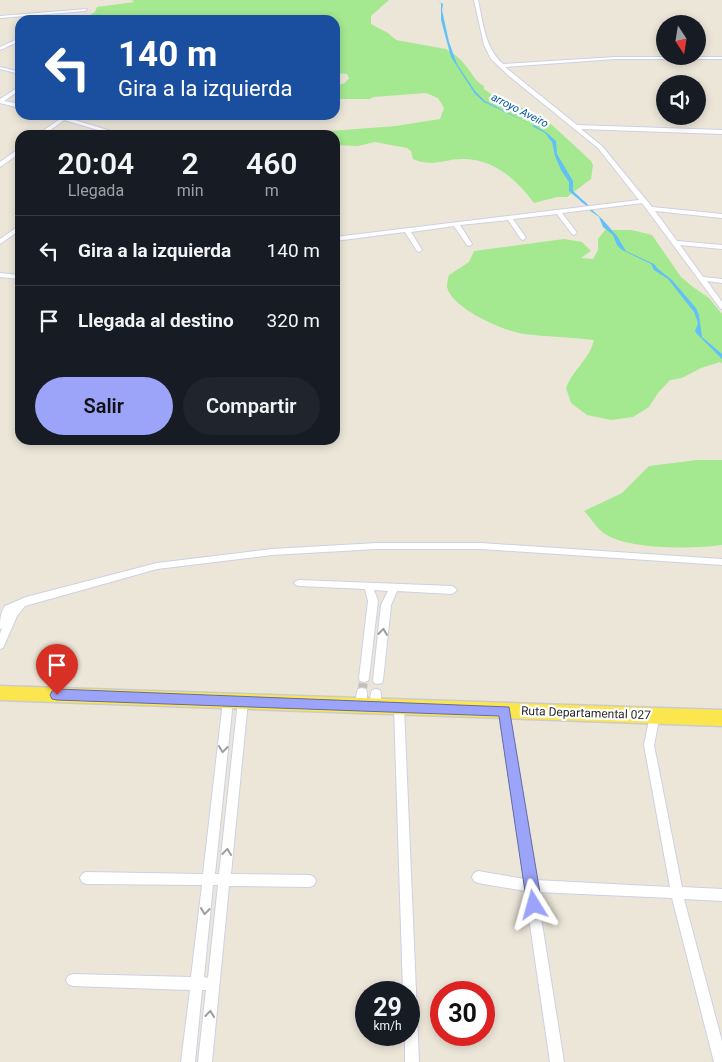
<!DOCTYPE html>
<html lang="es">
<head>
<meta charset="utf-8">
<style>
	:root { --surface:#171b24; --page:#20242c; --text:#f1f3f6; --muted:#9ea1a6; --line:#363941; --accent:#9ca4fa }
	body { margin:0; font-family:Roboto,sans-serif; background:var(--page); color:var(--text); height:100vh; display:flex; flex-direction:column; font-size:19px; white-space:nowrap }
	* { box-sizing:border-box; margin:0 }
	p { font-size:16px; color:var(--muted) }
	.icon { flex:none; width:28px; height:28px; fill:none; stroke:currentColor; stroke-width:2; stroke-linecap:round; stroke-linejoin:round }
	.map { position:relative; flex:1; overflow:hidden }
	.details { position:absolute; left:15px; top:130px; width:325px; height:315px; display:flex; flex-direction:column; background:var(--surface); border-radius:15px; box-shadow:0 2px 8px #0003 }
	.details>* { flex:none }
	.top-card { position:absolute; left:15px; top:15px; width:325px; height:105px; border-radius:15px; box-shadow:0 2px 8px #0003; background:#1a4fa0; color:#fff; overflow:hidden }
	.needle { width:32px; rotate:168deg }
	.controls { position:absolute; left:656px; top:15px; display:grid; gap:10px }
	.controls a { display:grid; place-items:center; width:50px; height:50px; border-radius:50%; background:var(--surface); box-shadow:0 2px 8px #0003; font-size:25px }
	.speed { position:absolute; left:355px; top:981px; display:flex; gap:10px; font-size:25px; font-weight:700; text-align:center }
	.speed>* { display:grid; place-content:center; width:65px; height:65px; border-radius:50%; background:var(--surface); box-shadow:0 2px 8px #0003; line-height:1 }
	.speed small { font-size:12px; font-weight:400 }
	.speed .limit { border:8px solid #d22; background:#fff; color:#111 }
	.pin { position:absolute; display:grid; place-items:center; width:42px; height:42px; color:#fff; margin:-51px -21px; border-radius:50% 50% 50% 0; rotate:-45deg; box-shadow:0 0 5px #0007 }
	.pin .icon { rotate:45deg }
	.me { position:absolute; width:55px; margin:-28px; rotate:352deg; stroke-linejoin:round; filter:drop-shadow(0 0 4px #0008) }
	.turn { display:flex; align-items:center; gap:18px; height:105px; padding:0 20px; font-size:22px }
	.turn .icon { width:65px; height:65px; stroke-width:2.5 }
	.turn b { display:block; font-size:35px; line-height:42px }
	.eta { display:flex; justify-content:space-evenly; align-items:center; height:85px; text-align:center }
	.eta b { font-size:30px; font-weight:600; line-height:35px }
	.cta { display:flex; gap:10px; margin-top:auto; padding:10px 20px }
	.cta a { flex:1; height:58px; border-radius:30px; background:var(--accent); color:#111; font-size:20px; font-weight:600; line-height:58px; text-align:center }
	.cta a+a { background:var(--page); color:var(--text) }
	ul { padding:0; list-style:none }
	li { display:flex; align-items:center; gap:15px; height:70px; padding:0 20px; border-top:1px solid var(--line) }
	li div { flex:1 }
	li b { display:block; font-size:19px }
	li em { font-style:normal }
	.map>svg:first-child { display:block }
	.green { fill:#a4e890 }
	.water { fill:#62c0f8 }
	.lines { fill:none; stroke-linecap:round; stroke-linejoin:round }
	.stream { stroke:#62c0f8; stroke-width:2 }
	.street-tunnel { stroke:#c5c0b6; stroke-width:9; stroke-dasharray:9 5; stroke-linecap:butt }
	.street-casing { stroke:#ced0e3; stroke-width:2 }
	.primary-casing { stroke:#cbcbcb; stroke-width:3 }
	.street { fill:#fff; fill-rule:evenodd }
	.primary { fill:#fce64e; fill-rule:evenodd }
	.oneway { stroke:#9e9e9e }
	.route { fill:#9ca4fa; stroke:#656ba2 }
	.labels { text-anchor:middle; stroke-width:4.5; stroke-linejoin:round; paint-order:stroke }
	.far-water-label { font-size:11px; font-style:italic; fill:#025aa3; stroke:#fff }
	.street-label { font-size:12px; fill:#282828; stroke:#fff }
</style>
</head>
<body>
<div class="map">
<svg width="722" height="1062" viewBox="0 0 722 1062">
	<rect width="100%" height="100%" fill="#ece6d9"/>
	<g class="green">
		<path d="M132 0H389L371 16V24L388 33 396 40 446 49C453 53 460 58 465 65 472 72 475 82 484 86V89L495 97 520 106 540 121 551 124 591 161 593 165 591 179 567 197H557L534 203C517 180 495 160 465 159 445 158 433 168 413 159L411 151 407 148 375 142 358 146 335 145V135H319L330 131 396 126 440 119 444 108 438 98 426 93 373 97 370 99H335V86L345 83 349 78 347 74 335 73V20H91L87 17 95 12 97 7 134 2Z"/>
		<path d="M605 230H632L652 235 681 277 693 287 709 298 722 314V364L720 362 701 368 682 378 670 380 658 393 649 407 633 417 611 420 587 415 571 403 566 388C574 368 589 360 594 340 571 337 547 337 524 334 504 331 452 309 447 287 447 283 448 278 449 275L469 262 474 251 564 239 582 242 591 251 581 258 593 259 598 250V239Z"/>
		<path d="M697 460H722V545C693 549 630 550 605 534 597 529 591 518 584 511L622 493 649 466Z"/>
	</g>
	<g class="water">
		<polygon points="437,0 443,4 442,10 449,42 457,64 475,91 485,101 530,124 484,102 475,94 451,57 441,20 441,3"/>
		<polygon points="534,125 547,133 556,141 557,154 573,181 573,191 586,203 583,203 569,191 569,182 561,170 555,156 552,142 545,133 532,126"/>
		<polygon points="590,208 602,219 617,236 626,251 654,264 658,269 672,280 696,308 699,315 702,337 722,354 722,359 697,334 695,331 698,323 694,312 668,279 654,270 651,264 622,250 617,245 613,235 603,227 599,217 589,210"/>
	</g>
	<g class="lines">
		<polyline class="stream" points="582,201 587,205"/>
		<polyline class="street-tunnel" points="362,692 364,678"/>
		<g class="street-casing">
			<g id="street">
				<path d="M474 0H478C483 23 485 48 503 64L615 57H722V59H615L505 67 577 125 722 130V134L581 129 602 146 652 207 722 214V218L655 211 677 241 722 245V249L680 245 703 277 722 279V283L707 281 722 302V309L720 308 642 203 562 213 577 233 574 235 572 234 557 214 513 219 526 238 523 240 521 239 508 220 460 225 472 244 469 246 467 245 454 226 411 232 422 250 419 252 417 251 405 232 335 241V237L639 200 598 148 509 76 491 59 484 45Z"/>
				<polygon points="87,9 85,11 0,18 0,16"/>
				<polygon points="20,38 20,41 0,50 0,47"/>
				<polygon points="0,67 20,72 20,74 0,69"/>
				<polygon points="20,86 20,90 4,101 20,104 20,108 0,103 0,99"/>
				<polygon points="48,115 68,116 68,118 124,135 115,135 64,120 44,135 37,135 60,119"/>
				<polygon points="20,148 20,153 0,167 0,162"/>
				<polygon points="20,225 20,230 0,244 0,239"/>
				<polygon points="0,273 20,275 20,279 0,277"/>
				<path d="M377 543H480L722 559V565L480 549H377L272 555 157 569 25 606 17 616 3 648 0 649V634L2 628 0 629C0 620 0 614 5 606L26 597 157 563 272 549Z"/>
				<polygon points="299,580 452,586 455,588 457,590 455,592 452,594 397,591 391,605 383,680 382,683 378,684 374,683 373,680 381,605 388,591 374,590 378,601 369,678 368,681 364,682 360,681 359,678 368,601 365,589 299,586 296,585 294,583 296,581"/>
				<path d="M362 688 366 689C368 694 367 703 365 708L361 709 357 708C355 703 356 694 358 689Z"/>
				<path d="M376 689 380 690C382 695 381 704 379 709L375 710 371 709C369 704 370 695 372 690Z"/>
				<path d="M228 697 232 698 233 701 215 874H219L238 701 239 698 243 697 247 698 248 701 231 874 310 875 314 877 316 881 314 885 310 887 229 886 212 1062H198L206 990H202L195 1062H181L190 990 72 986 68 984 66 980 68 976 72 974 191 977 202 885 86 884 82 882 80 878 82 874 86 872 203 874 223 701 224 698ZM213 885H218L208 978 204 977Z"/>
				<polygon points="399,703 403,704 404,707 419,1062 405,1062 405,1035 409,1035 409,992 403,992 394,707 395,704"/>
				<polygon points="504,707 508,708 509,711 535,880 670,887 644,745 650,715 651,712 655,711 659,712 660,715 654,745 682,887 722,889 722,901 684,899 722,1041 722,1062 714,1062 672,898 537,892 564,1062 550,1062 525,891 478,883 474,881 472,877 474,873 478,871 524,879 499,711 500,708"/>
			</g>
		</g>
		<g class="primary-casing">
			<polygon id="primary" points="0,686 722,710 722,726 0,700"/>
		</g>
		<use href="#street" class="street"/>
		<use href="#primary" class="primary"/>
	</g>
	<defs><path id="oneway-chevron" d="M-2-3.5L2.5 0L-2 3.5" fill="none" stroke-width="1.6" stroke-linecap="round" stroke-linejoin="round" transform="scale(1.25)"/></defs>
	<g class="oneway">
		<use href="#oneway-chevron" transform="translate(383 632) rotate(-84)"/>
		<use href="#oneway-chevron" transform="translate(223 749) rotate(96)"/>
		<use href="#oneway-chevron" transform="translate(227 852) rotate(-84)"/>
		<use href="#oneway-chevron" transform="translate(205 911) rotate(96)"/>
		<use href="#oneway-chevron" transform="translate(210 1014) rotate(-84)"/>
	</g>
	<polygon class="route" points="57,689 509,707 542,905 540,911 534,913 529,911 527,905 499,716 57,700 52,699 50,695 52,691"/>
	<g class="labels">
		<g class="far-water-label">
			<text transform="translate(520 110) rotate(27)" y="4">arroyo Aveiro</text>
		</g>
		<g class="street-label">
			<text transform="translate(586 713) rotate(2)" y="4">Ruta Departamental 027</text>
		</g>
	</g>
</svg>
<div class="controls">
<a><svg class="needle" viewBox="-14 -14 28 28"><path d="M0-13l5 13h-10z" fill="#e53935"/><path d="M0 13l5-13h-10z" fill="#9ea1a6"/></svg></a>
<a><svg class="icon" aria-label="sound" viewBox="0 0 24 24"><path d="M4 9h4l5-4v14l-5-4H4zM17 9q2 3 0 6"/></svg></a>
</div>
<div class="speed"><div>29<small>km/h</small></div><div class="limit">30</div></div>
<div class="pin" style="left:57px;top:695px;background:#d93025"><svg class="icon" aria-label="arrive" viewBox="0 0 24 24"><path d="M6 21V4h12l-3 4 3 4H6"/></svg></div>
<svg class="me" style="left:534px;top:905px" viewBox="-20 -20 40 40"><path d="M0-17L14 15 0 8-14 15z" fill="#9ca4fa" stroke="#fff" stroke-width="4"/></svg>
<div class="top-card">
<div class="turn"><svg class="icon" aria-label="left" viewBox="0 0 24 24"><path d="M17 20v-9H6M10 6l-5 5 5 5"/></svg><div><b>140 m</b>Gira a la izquierda</div></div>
</div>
<section class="details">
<div class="eta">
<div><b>20:04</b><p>Llegada</p></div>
<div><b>2</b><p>min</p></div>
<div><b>460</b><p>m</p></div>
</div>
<ul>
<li><svg class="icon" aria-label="left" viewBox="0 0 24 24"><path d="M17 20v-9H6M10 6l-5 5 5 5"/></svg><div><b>Gira a la izquierda</b></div><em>140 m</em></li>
<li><svg class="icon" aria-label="arrive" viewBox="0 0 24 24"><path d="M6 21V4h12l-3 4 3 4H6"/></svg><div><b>Llegada al destino</b></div><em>320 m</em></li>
</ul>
<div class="cta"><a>Salir</a><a>Compartir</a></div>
</section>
</div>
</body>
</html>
